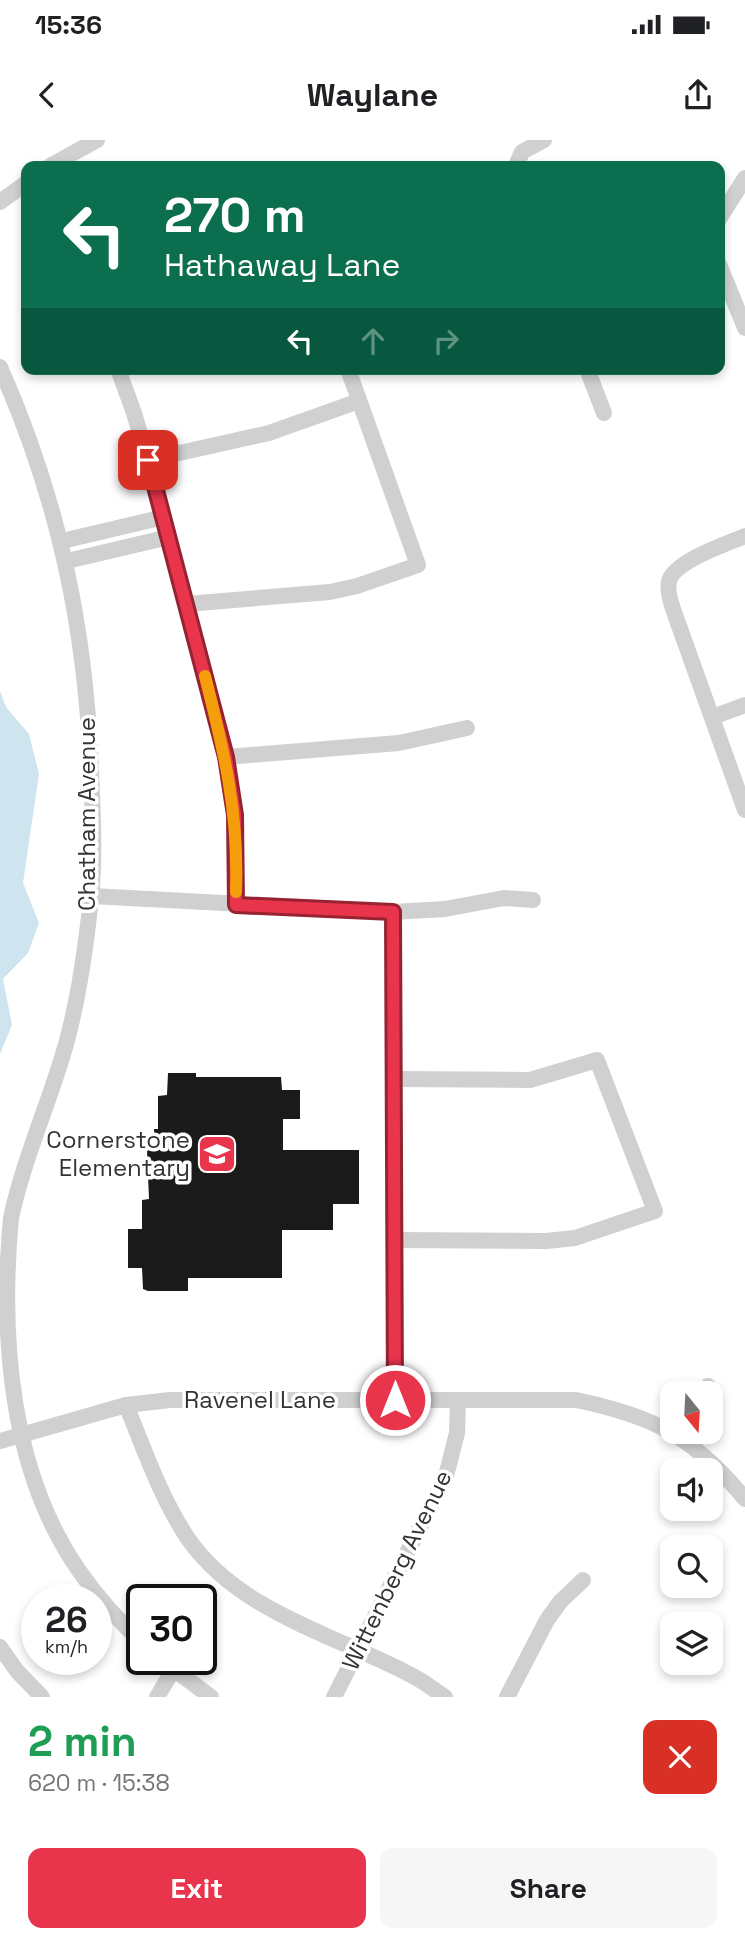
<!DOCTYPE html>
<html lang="en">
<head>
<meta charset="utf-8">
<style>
	:root { --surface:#fff; --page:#f6f6f6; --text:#202124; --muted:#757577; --accent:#e9354c }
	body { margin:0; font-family:"Space Grotesk",sans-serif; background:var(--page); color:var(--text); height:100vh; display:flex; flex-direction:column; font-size:26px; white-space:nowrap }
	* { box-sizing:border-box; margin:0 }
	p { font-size:23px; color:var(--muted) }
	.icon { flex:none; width:38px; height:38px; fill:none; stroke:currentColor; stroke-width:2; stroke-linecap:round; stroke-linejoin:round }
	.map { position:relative; height:1557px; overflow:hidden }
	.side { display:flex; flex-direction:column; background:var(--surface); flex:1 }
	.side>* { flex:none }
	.banner { position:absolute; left:21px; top:21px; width:704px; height:214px; border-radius:14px; box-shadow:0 4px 10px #0003; background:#0b6e4f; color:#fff; overflow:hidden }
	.needle { width:46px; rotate:162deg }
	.buttons { position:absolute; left:660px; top:1241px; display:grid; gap:14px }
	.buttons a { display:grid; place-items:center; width:63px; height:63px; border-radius:14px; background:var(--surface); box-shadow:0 4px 10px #0003; font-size:35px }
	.speed { position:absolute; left:21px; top:1444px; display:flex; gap:14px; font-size:35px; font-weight:700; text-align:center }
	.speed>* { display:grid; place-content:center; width:91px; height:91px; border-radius:50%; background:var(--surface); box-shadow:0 4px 10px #0003; line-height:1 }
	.speed small { font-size:18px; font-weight:400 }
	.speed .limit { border:4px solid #111; border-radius:10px; background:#fff; color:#111 }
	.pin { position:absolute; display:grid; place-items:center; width:60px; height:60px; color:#fff; margin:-30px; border-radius:14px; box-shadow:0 4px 10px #0006 }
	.me { position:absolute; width:77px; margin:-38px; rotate:0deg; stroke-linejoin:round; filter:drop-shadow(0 0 5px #0008) }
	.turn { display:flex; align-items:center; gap:24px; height:147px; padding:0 28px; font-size:32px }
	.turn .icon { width:91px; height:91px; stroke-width:2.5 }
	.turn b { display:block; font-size:49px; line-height:60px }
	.lanes { display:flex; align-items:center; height:66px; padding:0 28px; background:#0003; justify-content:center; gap:35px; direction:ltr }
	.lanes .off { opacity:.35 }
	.round { display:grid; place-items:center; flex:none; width:74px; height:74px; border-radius:14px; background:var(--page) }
	.summary { display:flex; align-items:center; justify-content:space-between; height:119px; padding:0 28px }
	h1 { font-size:42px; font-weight:700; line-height:52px; color:#1e9e55 }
	.button { display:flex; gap:14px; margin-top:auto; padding:14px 28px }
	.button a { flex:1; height:80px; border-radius:14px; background:var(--accent); color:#fff; font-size:28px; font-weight:700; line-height:80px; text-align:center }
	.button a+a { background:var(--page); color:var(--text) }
	.status { display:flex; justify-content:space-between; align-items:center; height:49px; padding:0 35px; background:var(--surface); direction:ltr }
	.status svg { height:19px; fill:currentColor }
	header { display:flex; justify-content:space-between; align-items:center; height:91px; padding:0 28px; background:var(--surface); font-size:32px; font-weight:700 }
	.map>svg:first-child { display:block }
	.water { fill:#cee4ef }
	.building { fill:#1a1a1a }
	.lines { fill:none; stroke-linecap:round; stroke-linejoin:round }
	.minor { stroke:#d0d0d0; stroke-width:16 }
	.route-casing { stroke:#972231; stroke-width:18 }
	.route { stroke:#e9354c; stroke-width:12 }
	.slow { stroke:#f59e0b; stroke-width:12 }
	.labels { text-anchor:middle; stroke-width:7; stroke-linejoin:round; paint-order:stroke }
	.street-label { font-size:24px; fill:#333; stroke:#fff }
	.poi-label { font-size:24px; fill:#333; stroke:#fff; text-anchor:end }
</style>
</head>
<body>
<div class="status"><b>15:36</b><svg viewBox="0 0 49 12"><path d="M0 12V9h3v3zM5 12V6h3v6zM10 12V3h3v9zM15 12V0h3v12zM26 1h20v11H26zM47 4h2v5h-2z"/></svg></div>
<header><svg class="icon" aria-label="back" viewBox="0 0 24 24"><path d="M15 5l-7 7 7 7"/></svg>Waylane<svg class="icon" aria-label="share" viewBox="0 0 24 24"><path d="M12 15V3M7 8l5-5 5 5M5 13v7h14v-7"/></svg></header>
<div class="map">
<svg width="745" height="1557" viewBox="0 0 745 1557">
	<rect width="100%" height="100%" fill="#fff"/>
	<polygon class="water" points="0,551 6,567 29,594 39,634 23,743 39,783 28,813 3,839 12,885 0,914"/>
	<polygon class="building" points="168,933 196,933 196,937 281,937 282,950 300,950 300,979 283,979 283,1010 359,1010 359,1064 333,1064 333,1090 282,1090 282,1138 188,1138 188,1151 148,1151 143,1149 142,1128 128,1128 128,1089 142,1089 142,1060 149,1059 147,1010 155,1009 154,989 158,989 158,956 167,955"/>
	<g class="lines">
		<g class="minor">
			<polyline points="50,26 97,0"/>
			<polyline points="516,26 522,12 544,0"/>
			<polyline points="0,62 26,43"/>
			<polyline points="719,79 745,38"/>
			<polyline points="719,124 745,188"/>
			<path d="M0 227C58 358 86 488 91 631 93 673 95 717 91 759 85 813 77 872 60 924 44 975 22 1026 11 1078 0 1196 10 1333 80 1432 98 1458 119 1481 142 1503"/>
			<polyline points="118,229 134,273 157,352 226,617 235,675 236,765"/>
			<polyline points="587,229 604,273"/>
			<polyline points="148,320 269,293 359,261"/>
			<path d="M745 396C726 404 675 421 669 441 667 450 670 460 673 469L745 670"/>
			<polyline points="62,401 164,377"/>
			<polyline points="67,421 169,397"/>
			<polyline points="186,464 330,452 357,446 418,425 348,229"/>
			<polyline points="713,577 745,565"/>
			<polyline points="226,617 399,603 467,588"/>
			<polyline points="91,756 393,772 445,769 504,758 533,760"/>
			<polyline points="393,772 395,1260"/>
			<polyline points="394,939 530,940 597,920 655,1071 575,1098 546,1101 394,1100"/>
			<polyline points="704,1253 708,1246"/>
			<path d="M126 1265C145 1311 161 1359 189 1400 240 1472 335 1495 409 1534 422 1540 433 1549 445 1557"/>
			<path d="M0 1301 126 1265 170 1260H576C654 1276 694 1297 745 1359"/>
			<polyline points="0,1507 17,1531 42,1557"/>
			<polyline points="160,1519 211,1557"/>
			<polyline points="157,1557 173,1530"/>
			<polyline points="334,1557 446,1336 457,1293 458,1260"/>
			<polyline points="507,1557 547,1480 560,1462 583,1440"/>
		</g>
	</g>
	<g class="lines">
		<g class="route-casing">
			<polyline id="route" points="148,320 226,617 235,675 236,765 393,772 395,1260"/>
		</g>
		<use href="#route" class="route"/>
		<path class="slow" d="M205 536C224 611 239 673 236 752"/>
	</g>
	<defs>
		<g id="school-square" transform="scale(2.0125)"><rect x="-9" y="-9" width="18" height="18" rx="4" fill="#e9354c" stroke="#fff"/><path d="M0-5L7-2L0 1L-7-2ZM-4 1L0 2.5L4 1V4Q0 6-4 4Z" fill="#fff"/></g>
	</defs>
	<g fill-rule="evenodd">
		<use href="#school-square" x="217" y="1014"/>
	</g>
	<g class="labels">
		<g class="street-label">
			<text transform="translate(87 674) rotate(-90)" y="8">Chatham Avenue</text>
			<text x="260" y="1268">Ravenel Lane</text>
			<text transform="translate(397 1430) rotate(-64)" y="8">Wittenberg Avenue</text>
		</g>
		<g class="poi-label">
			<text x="190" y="1008">Cornerstone<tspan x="190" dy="28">Elementary</tspan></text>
		</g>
	</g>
</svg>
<div class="buttons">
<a><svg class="needle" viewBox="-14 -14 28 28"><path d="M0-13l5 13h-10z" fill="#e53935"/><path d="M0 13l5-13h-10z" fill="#757577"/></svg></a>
<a><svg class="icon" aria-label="sound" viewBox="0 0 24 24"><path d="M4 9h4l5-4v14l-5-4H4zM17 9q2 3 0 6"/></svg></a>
<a><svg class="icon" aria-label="search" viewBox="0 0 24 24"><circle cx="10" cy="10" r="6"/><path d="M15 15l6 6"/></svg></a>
<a><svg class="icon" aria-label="layers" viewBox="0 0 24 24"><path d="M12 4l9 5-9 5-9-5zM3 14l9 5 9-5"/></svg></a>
</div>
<div class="speed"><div>26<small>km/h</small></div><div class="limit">30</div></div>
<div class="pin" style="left:148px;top:320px;background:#d93025"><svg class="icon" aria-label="arrive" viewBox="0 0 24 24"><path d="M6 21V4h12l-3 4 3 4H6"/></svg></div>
<svg class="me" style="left:395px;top:1260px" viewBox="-20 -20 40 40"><circle r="17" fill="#e9354c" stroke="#fff" stroke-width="3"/><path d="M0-11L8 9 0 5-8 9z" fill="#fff"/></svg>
<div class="banner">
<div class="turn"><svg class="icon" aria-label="left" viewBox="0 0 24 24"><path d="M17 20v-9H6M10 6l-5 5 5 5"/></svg><div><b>270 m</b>Hathaway Lane</div></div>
<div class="lanes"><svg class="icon" aria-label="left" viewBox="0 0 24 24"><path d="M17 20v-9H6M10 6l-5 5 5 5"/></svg><svg class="icon off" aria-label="ahead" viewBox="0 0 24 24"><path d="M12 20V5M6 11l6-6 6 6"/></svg><svg class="icon off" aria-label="right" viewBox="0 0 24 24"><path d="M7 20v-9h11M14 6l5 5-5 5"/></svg></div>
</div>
</div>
<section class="side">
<div class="summary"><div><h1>2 min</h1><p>620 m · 15:38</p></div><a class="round" style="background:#d93025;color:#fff"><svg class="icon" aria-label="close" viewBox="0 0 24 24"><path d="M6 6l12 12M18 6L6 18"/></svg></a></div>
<div class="button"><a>Exit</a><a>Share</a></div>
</section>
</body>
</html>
